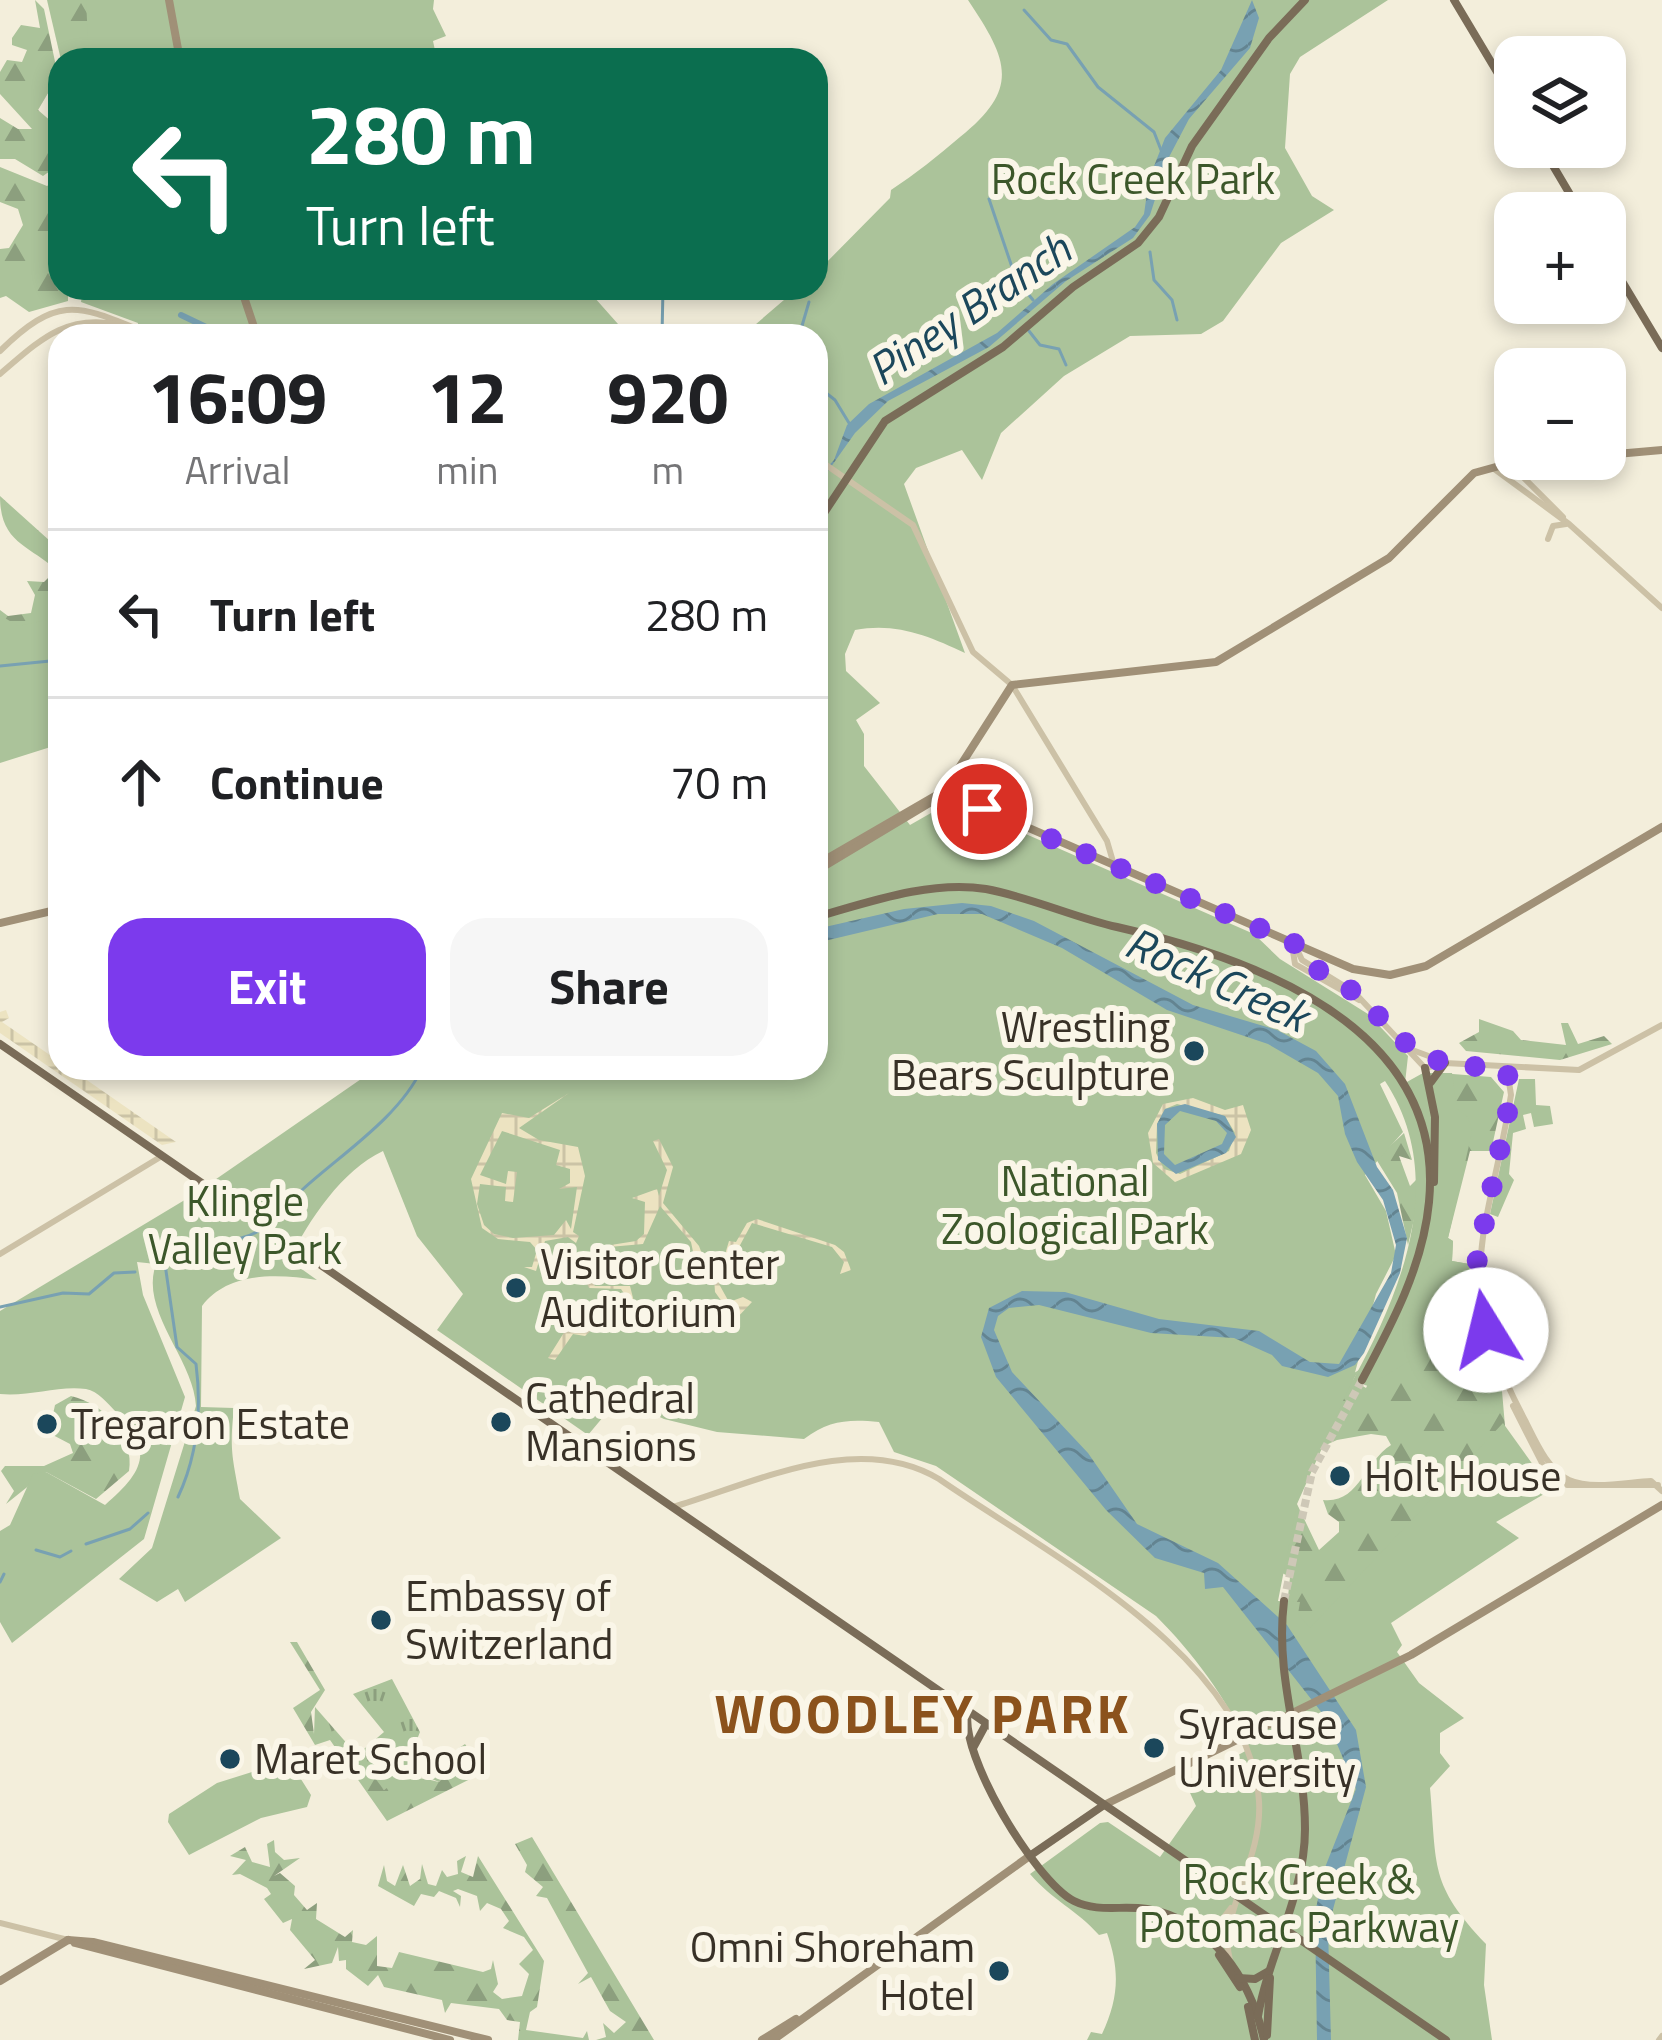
<!DOCTYPE html>
<html lang="en">
<head>
<meta charset="utf-8">
<style>
	:root { --surface:#fff; --page:#f6f6f6; --text:#202124; --muted:#757577; --line:#e0e0e0; --accent:#7c3aed }
	body { margin:0; font-family:"Titillium Web",sans-serif; background:var(--page); color:var(--text); height:100vh; display:flex; flex-direction:column; font-size:45px; white-space:nowrap }
	* { box-sizing:border-box; margin:0 }
	p { font-size:39px; color:var(--muted) }
	.icon { flex:none; width:66px; height:66px; fill:none; stroke:currentColor; stroke-width:2; stroke-linecap:round; stroke-linejoin:round }
	.map { position:relative; flex:1; overflow:hidden }
	.panel { position:absolute; left:48px; top:324px; width:780px; height:756px; display:flex; flex-direction:column; background:var(--surface); border-radius:36px; box-shadow:0 6px 18px #0003 }
	.panel>* { flex:none }
	.guide { position:absolute; left:48px; top:48px; width:780px; height:252px; border-radius:36px; box-shadow:0 6px 18px #0003; background:#0b6e4f; color:#fff; overflow:hidden }
	.controls { position:absolute; left:1494px; top:36px; display:grid; gap:24px }
	.controls a { display:grid; place-items:center; width:132px; height:132px; border-radius:24px; background:var(--surface); box-shadow:0 6px 18px #0003; font-size:60px }
	.pin { position:absolute; display:grid; place-items:center; width:102px; height:102px; color:#fff; margin:-51px; border:6px solid #fff; border-radius:50%; box-shadow:0 3px 12px #0007 }
	.me { position:absolute; width:132px; margin:-66px; rotate:351deg; stroke-linejoin:round; filter:drop-shadow(0 0 9px #0008) }
	.turn { display:flex; align-items:center; gap:42px; height:252px; padding:0 60px; font-size:54px }
	.turn .icon { width:156px; height:156px; stroke-width:2.5 }
	.turn b { display:block; font-size:84px; line-height:102px }
	.eta { display:flex; justify-content:space-evenly; align-items:center; height:204px; text-align:center }
	.eta b { font-size:72px; font-weight:700; line-height:84px }
	.primary-button { display:flex; gap:24px; margin-top:auto; padding:24px 60px }
	.primary-button a { flex:1; height:138px; border-radius:36px; background:var(--accent); color:#fff; font-size:48px; font-weight:700; line-height:138px; text-align:center }
	.primary-button a+a { background:var(--page); color:var(--text) }
	ul { padding:0; list-style:none }
	li { display:flex; align-items:center; gap:36px; height:168px; padding:0 60px; border-top:3px solid var(--line) }
	li div { flex:1 }
	li b { display:block; font-size:45px }
	li em { font-style:normal }
	.map>svg:first-child { display:block }
	.grass { fill:url(#grass-tufts) }
	.forest { fill:url(#forest-firs); fill-rule:evenodd }
	.park { fill:#abc39a; fill-rule:evenodd }
	.plaza { fill:url(#plaza-grid); fill-rule:evenodd }
	.water { fill:url(#water-waves); fill-rule:evenodd }
	.lines { fill:none; stroke-linecap:round; stroke-linejoin:round }
	.stream { stroke:#78a1b2; stroke-width:3 }
	.canal { stroke:#78a1b2; stroke-width:6 }
	.primary-tunnel { stroke:#cec8b7; stroke-width:8; stroke-dasharray:8 4; stroke-linecap:butt }
	.tertiary { stroke:#ccc1a6; stroke-width:6 }
	.secondary { stroke:#a09077; stroke-width:8 }
	.primary { stroke:#7a6c58; stroke-width:8 }
	.route { stroke:#7c3aed; stroke-width:21; stroke-dasharray:0 37.8 }
	.poi-dot { fill:#1b475b; stroke:#faf6e8; stroke-width:4.5 }
	.labels { text-anchor:middle; stroke-width:12; stroke-linejoin:round; paint-order:stroke }
	.park-label { font-size:42px; fill:#3c572a; stroke:#faf6e8 }
	.poi-label { font-size:42px; fill:#383127; stroke:#faf6e8; text-anchor:start }
	.water-label { font-size:45px; font-style:italic; fill:#1b475b; stroke:#faf6e8 }
	.district-label { font-size:54px; font-weight:bold; letter-spacing:3px; fill:#8b521c; stroke:#faf6e8 }
</style>
</head>
<body>
<div class="map">
<svg width="1662" height="2040" viewBox="0 0 1662 2040">
	<defs>
		<pattern id="grass-tufts" width="24" height="20" patternUnits="userSpaceOnUse" patternTransform="scale(3)"><rect width="24" height="20" fill="#abc39a"/><path d="M3 7l-1-3M5 7V3M7 7l1-3M15 17l-1-3M17 17v-4M19 17l1-3" fill="none" stroke="#8c9f7e"/></pattern>
		<pattern id="forest-firs" width="22" height="20" patternUnits="userSpaceOnUse" patternTransform="scale(3)"><rect width="22" height="20" fill="#abc39a"/><path d="M5 1l3.5 6h-7zM16 11l3.5 6h-7z" fill="#8c9f7e"/></pattern>
		<pattern id="plaza-grid" width="8" height="8" patternUnits="userSpaceOnUse" patternTransform="scale(3)"><rect width="8" height="8" fill="#ece3c1"/><path d="M0 4h8M4 0v8" fill="none" stroke="#cbc3a6"/></pattern>
		<pattern id="water-waves" width="16" height="10" patternUnits="userSpaceOnUse" patternTransform="scale(3)"><rect width="16" height="10" fill="#78a1b2"/><path d="M0 5q4-4 8 0t8 0" fill="none" stroke="#638491"/></pattern>
	</defs>
	<rect width="100%" height="100%" fill="#f3eedb"/>
	<polygon class="grass" points="392,1679 420,1732 414,1747 426,1761 456,1750 459,1759 439,1782 425,1776 384,1790 373,1778 375,1770 358,1769 328,1734 314,1734 315,1707 357,1755 384,1732 353,1694"/>
	<g class="forest">
		<polygon points="35,0 44,9 58,76 38,110 60,129 60,164 43,176 15,159 0,159 0,118 18,129 32,129 0,94 0,72 7,60 22,62 27,50 12,45 12,38 21,25 40,28"/>
		<polygon points="47,0 90,0 101,60 61,60"/>
		<polygon points="0,167 47,186 60,177 60,288 92,288 85,294 68,293 68,301 29,312 6,296 0,298 0,249 9,248 23,225 18,209 0,202"/>
		<path d="M0 496 60 550V743L0 761V610L8 616 31 613 35 595 27 581 44 582 56 570C30 545 0 544 0 496Z"/>
		<polygon points="1479,1019 1513,1031 1521,1040 1566,1045 1561,1023 1568,1023 1578,1044 1604,1036 1612,1044 1560,1060 1466,1051 1459,1043 1479,1032"/>
		<path d="M1440 1073 1491 1077 1504 1092 1491 1151H1470L1448 1238 1453 1241 1452 1261 1469 1264 1473 1316 1502 1391 1505 1426 1349 1668 1286 1617 1290 1577 1276 1570 1048 1332 1349 1376 1359 1370 1353 1380 1366 1388 1412 1288ZM1371 1434 1386 1436 1391 1445C1364 1462 1359 1504 1323 1500L1328 1514 1339 1522V1532L1319 1550 1297 1504 1299 1457 1337 1440Z"/>
		<polygon points="1404,1133 1412,1160 1399,1156 1410,1186 1416,1180 1418,1202 1408,1245 1397,1193 1376,1159"/>
		<path d="M71 1396C104 1403 135 1438 129 1471L96 1499 46 1472 6 1504 14 1491 1 1471 5 1466H44L73 1453 70 1444 49 1433 55 1405Z"/>
		<path d="M290 1642H297L325 1690 311 1712 314 1734 328 1733 358 1769 380 1761 372 1774 384 1790C405 1775 414 1776 439 1782L459 1759 456 1750 465 1744 484 1772 387 1821 330 1740 315 1745 293 1708 320 1690Z"/>
		<polygon points="532,1837 654,2040 596,2040 606,2037 603,2023 614,2033 626,2022 610,2011 591,1977 578,1984 588,1973 547,1898 536,1896 543,1887 525,1872 527,1865 515,1844"/>
		<polygon points="274,1840 275,1852 284,1860 300,1858 274,1876 280,1873 295,1886 294,1895 307,1910 317,1903 316,1919 345,1937 353,1930 352,1942 366,1945 377,1936 377,1966 392,1968 399,1952 483,1972 491,1969 493,1960 498,1984 493,1992 502,1999 522,1996 529,1974 519,1964 533,1950 524,1937 503,1928 509,1921 501,1909 487,1903 480,1911 477,1896 458,1889 453,1891 461,1896 460,1907 456,1898 439,1891 434,1897 421,1894 414,1906 378,1886 384,1865 387,1881 395,1886 403,1865 410,1886 420,1879 422,1864 428,1884 436,1886 442,1870 447,1877 458,1874 457,1861 466,1856 461,1872 473,1877 478,1856 544,1961 537,2007 530,2012 526,2030 583,2038 587,2031 589,2040 518,2040 520,2022 507,2020 499,2009 451,2003 445,2013 442,2000 384,1987 378,1975 368,1986 346,1969 346,1960 339,1961 338,1947 332,1963 304,1969 315,1960 290,1930 292,1919 283,1923 264,1899 271,1894 267,1888 240,1874 232,1875 246,1860 230,1856 245,1847 252,1862 270,1867 267,1844"/>
	</g>
	<g class="park">
		<polygon points="86,0 434,0 433,9 446,36 433,41 437,60 89,60"/>
		<path d="M968 0H1388L1300 57 1290 74 1285 148 1312 196 1334 210 1281 243 1223 321 1201 334 1130 336 1064 376 1001 433 982 480 962 450 916 468 904 484 965 653C929 636 896 622 855 630L845 654 846 671 880 703 856 720 864 734V766L910 825 945 805 964 807 1254 934 1280 959 1368 1014 1408 1056 1405 1083 1423 1073H1452L1457 1109 1468 1117 1472 1132 1448 1238 1453 1241 1452 1261 1469 1264 1474 1322 1368 1386 1352 1381 1297 1504 1278 1601 1300 1602 1298 1614 1310 1628 1503 1423 1551 1490 1496 1522 1519 1538 1391 1623 1402 1645 1397 1652 1419 1683 1464 1718 1440 1733V1753L1450 1766 1430 1788C1437 1867 1429 1884 1486 1944L1484 1985 1492 2040H1087L1091 2032 1102 2034C1119 1998 1120 1970 1107 1933L1099 1935C1078 1911 1051 1899 1030 1874L1100 1823 1108 1822 1160 1857 1196 1806 1186 1784 1249 1749C1228 1699 1192 1652 1156 1616L936 1466 894 1452 879 1422C849 1419 829 1420 804 1439L717 1432 664 1419 619 1398 588 1435 437 1330 463 1294 417 1236 383 1151C342 1170 309 1220 289 1260L317 1280C278 1274 228 1271 202 1306L201 1407 234 1408C229 1451 233 1459 240 1499L281 1538 185 1602 178 1589 157 1602 119 1579 152 1548 196 1406C194 1359 139 1311 156 1264L137 1262 143 1295 185 1397 144 1539 12 1643 0 1622V1531L10 1525 33 1474 46 1472 105 1505C141 1474 157 1451 116 1412 108 1404 98 1391 86 1389 59 1385 29 1397 0 1394V1311L193 1195 377 1068H816V336H742L798 288H816V273L890 198 891 190C915 174 938 156 960 137 1021 88 1008 60 968 0ZM1385 1081C1448 1177 1403 1289 1353 1380L1376 1294 1396 1255 1386 1211 1365 1175 1403 1132 1380 1084Z"/>
		<polygon points="83,288 586,288 626,333 638,336 136,336 138,323 81,302"/>
		<polygon points="0,615 18,626 60,617 60,744 0,763"/>
		<polygon points="1519,1079 1535,1079 1536,1105 1550,1106 1553,1124 1534,1127 1531,1113 1523,1115 1526,1129 1513,1133 1509,1174 1514,1180 1498,1217 1490,1214"/>
		<polygon points="282,1749 311,1795 307,1807 261,1818 189,1855 168,1822 169,1814 217,1783 252,1772"/>
	</g>
	<g class="plaza">
		<polygon points="6,1010 9,1018 2,1022 60,1062 60,1068 71,1069 176,1142 162,1145 0,1033 0,1012"/>
		<path d="M569 1093 519 1128 539 1140 578 1147 585 1176 573 1232 579 1236 576 1243 568 1237 545 1241 536 1271 524 1267H532L537 1250 530 1242 498 1239 482 1228 471 1179 502 1113 529 1118ZM502 1131 560 1150 556 1165 570 1169V1183L559 1189 577 1187 571 1229 566 1220 554 1235 513 1238 494 1234 484 1225 477 1204 480 1184 506 1187 505 1201 513 1202 517 1172 508 1171 506 1184 480 1175Z"/>
		<path d="M1193 1098 1225 1110 1243 1105 1251 1130 1241 1154 1175 1182 1153 1163 1148 1133 1163 1104ZM1177 1104 1225 1116 1235 1133 1229 1151 1180 1174 1164 1169 1156 1153 1157 1124 1165 1109Z"/>
		<polygon points="659,1139 673,1167 663,1203 699,1246 708,1270 720,1271 729,1241 736,1242 747,1223 757,1219 835,1245 844,1252 851,1270 840,1274 844,1262 832,1247 752,1223 719,1284 729,1302 743,1297 752,1302 735,1320 715,1292 714,1278 696,1266 691,1242 660,1206 643,1244 609,1247 585,1271 595,1286 630,1286 634,1302 624,1308 600,1306 594,1328 585,1336 573,1334 555,1360 548,1358 575,1315 573,1302 583,1318 600,1301 629,1301 621,1289 589,1288 582,1272 598,1247 636,1241 644,1234 645,1202 632,1198 657,1189 659,1196 667,1170 653,1141"/>
	</g>
	<g class="water">
		<polygon points="1252,0 1259,18 1250,48 1189,119 1168,159 1150,215 1133,238 1066,281 989,347 888,401 855,433 816,488 816,479 834,460 847,425 869,404 997,333 1053,284 1135,227 1144,214 1149,179 1165,138 1221,70"/>
		<polygon points="962,903 991,906 1034,921 1193,1005 1277,1030 1316,1051 1345,1084 1377,1167 1393,1190 1407,1238 1400,1273 1364,1353 1355,1365 1328,1377 1282,1366 1272,1355 1234,1338 1151,1333 1039,1305 1009,1308 998,1316 994,1330 1012,1372 1088,1453 1137,1524 1218,1563 1287,1625 1356,1730 1366,1787 1328,1928 1331,2040 1317,2040 1315,1913 1324,1870 1356,1789 1326,1718 1223,1587 1205,1589 1204,1573 1155,1558 1106,1510 996,1377 981,1337 989,1308 1022,1291 1065,1292 1159,1319 1259,1331 1310,1362 1339,1364 1391,1273 1396,1245 1383,1200 1357,1162 1345,1134 1338,1096 1318,1073 1268,1044 1167,1010 1062,948 982,914 938,914 816,943 816,929 904,909"/>
		<path d="M1185 1104 1225 1116 1236 1137 1226 1153 1176 1174 1158 1160 1157 1124 1165 1109ZM1180 1111 1216 1121 1227 1133 1222 1144 1175 1165 1164 1154 1165 1125Z"/>
	</g>
	<g class="lines">
		<g class="stream">
			<polyline points="1024,10 1051,40 1067,44 1098,87 1154,132 1161,150"/>
			<polyline points="989,199 1016,279 1033,300"/>
			<polyline points="1150,252 1154,280 1172,300 1177,320"/>
			<polyline points="1029,331 1040,345 1059,349 1066,365"/>
			<polyline points="662,336 663,288"/>
			<polyline points="799,336 809,302"/>
			<polyline points="816,385 835,400 849,423"/>
			<polyline points="0,666 60,660"/>
			<path d="M268 1224C281 1214 290 1201 302 1190 340 1155 400 1117 422 1068"/>
			<polyline points="0,1307 63,1293 89,1294 114,1273 135,1272"/>
			<path d="M178 1497C198 1454 202 1411 196 1364L177 1347 165 1264C189 1238 232 1248 260 1230"/>
			<polyline points="86,1544 130,1529 148,1513"/>
			<polyline points="36,1550 60,1557 71,1551"/>
			<polyline points="0,1582 4,1574"/>
		</g>
		<polyline class="canal" points="181,315 225,336"/>
		<polyline class="primary-tunnel" points="1284,1601 1312,1472 1362,1380"/>
		<g class="tertiary">
			<path d="M0 351C62 290 81 307 155 336"/>
			<path d="M0 374C40 340 66 313 120 325"/>
			<polyline points="816,458 913,525 973,652 1012,685 1107,841 1114,865"/>
			<polyline points="1510,464 1563,517"/>
			<polyline points="1493,468 1569,524 1662,608"/>
			<polyline points="1548,539 1553,526 1566,524"/>
			<polyline points="1294,943 1302,960 1354,992 1425,1068 1445,1063 1579,1070 1662,1025"/>
			<polyline points="1292,945 1295,964 1359,1000"/>
			<polyline points="1415,1051 1442,1061"/>
			<path d="M1507 1069 1511 1095C1487 1241 1449 1278 1526 1422 1536 1442 1548 1470 1569 1480 1591 1490 1628 1482 1651 1481L1662 1491"/>
			<polyline points="0,1254 162,1156"/>
			<polyline points="1513,1406 1543,1465 1567,1485 1658,1485"/>
			<path d="M673 1507C755 1483 857 1430 939 1479 1044 1552 1250 1656 1259 1801 1263 1861 1217 1916 1230 1960"/>
			<polyline points="0,1923 68,1940"/>
			<polyline points="1207,1939 1231,1908"/>
			<polyline points="1659,2040 1662,2036"/>
		</g>
		<g class="secondary">
			<polyline points="169,0 180,60"/>
			<polyline points="241,288 257,336"/>
			<polyline points="1605,455 1662,450"/>
			<polyline points="1500,466 1558,459"/>
			<polyline points="944,791 1353,969 1390,975 1426,966 1662,827"/>
			<polyline points="816,865 942,792"/>
			<polyline points="816,871 941,796 1012,685 1216,662 1389,558 1474,473 1503,465"/>
			<polyline points="0,923 60,909"/>
			<polyline points="1104,1805 1411,1655 1662,1505"/>
			<polyline points="68,1940 93,1942 488,2040"/>
			<polyline points="75,1943 450,2040"/>
			<polyline points="0,1981 68,1940"/>
			<polyline points="762,2040 796,2019"/>
			<polyline points="773,2040 1031,1855"/>
		</g>
		<g class="primary">
			<polyline points="1454,0 1515,102"/>
			<polyline points="1542,147 1581,213"/>
			<polyline points="1605,253 1662,348"/>
			<polyline points="816,525 885,421 1003,347 1073,287 1138,243 1159,217 1192,146 1269,38 1305,0"/>
			<path d="M816 917C869 902 931 880 986 889 1030 897 1073 917 1117 927 1253 958 1446 1026 1429 1202 1423 1266 1392 1324 1362 1380"/>
			<polyline points="0,1044 1446,2040"/>
			<polyline points="1425,1068 1435,1117 1434,1182"/>
			<polyline points="1431,1082 1445,1063"/>
			<path d="M968 1712C959 1754 1035 1881 1074 1901 1098 1913 1122 1905 1147 1909 1212 1920 1251 1980 1264 2040"/>
			<polyline points="973,1748 986,1724"/>
			<polyline points="1031,1855 1104,1805"/>
			<polyline points="1219,1955 1240,1987"/>
			<polyline points="1238,1978 1255,1979 1269,1971"/>
			<polyline points="1248,2007 1255,2040"/>
			<path d="M1258 2016C1269 1953 1305 1895 1305 1829 1305 1751 1274 1680 1284 1601"/>
			<polyline points="1267,2035 1270,1978"/>
		</g>
	</g>
	<g class="lines">
		<polyline class="route" points="982,809 1294,943 1302,960 1354,992 1414,1051 1445,1063 1507,1070 1511,1096 1477,1259 1486,1330"/>
	</g>
	<g class="poi-dot">
		<circle cx="1194" cy="1051" r="12"/>
		<circle cx="516" cy="1288" r="12"/>
		<circle cx="501" cy="1422" r="12"/>
		<circle cx="47" cy="1424" r="12"/>
		<circle cx="1340" cy="1476" r="12"/>
		<circle cx="381" cy="1620" r="12"/>
		<circle cx="1154" cy="1748" r="12"/>
		<circle cx="230" cy="1759" r="12"/>
		<circle cx="999" cy="1971" r="12"/>
	</g>
	<g class="labels">
		<g class="park-label">
			<text x="1133" y="194">Rock Creek Park</text>
			<text x="1075" y="1196">National<tspan x="1075" dy="48">Zoological Park</tspan></text>
			<text x="245" y="1216">Klingle<tspan x="245" dy="48">Valley Park</tspan></text>
			<text x="1299" y="1894">Rock Creek &amp;<tspan x="1299" dy="48">Potomac Parkway</tspan></text>
		</g>
		<g class="poi-label">
			<text x="1170" y="1042" text-anchor="end">Wrestling<tspan x="1170" dy="48">Bears Sculpture</tspan></text>
			<text x="540" y="1279">Visitor Center<tspan x="540" dy="48">Auditorium</tspan></text>
			<text x="525" y="1413">Cathedral<tspan x="525" dy="48">Mansions</tspan></text>
			<text x="71" y="1439">Tregaron Estate</text>
			<text x="1364" y="1491">Holt House</text>
			<text x="405" y="1611">Embassy of<tspan x="405" dy="48">Switzerland</tspan></text>
			<text x="1178" y="1739">Syracuse<tspan x="1178" dy="48">University</tspan></text>
			<text x="254" y="1774">Maret School</text>
			<text x="975" y="1962" text-anchor="end">Omni Shoreham<tspan x="975" dy="48">Hotel</tspan></text>
		</g>
		<g class="water-label">
			<text transform="translate(969 309) rotate(-34)" y="16">Piney Branch</text>
			<text transform="translate(1217 979) rotate(24)" y="16">Rock Creek</text>
		</g>
		<g class="district-label">
			<text x="923" y="1733">WOODLEY PARK</text>
		</g>
	</g>
</svg>
<div class="controls">
<a><svg class="icon" aria-label="layers" viewBox="0 0 24 24"><path d="M12 4l9 5-9 5-9-5zM3 14l9 5 9-5"/></svg></a>
<a>+</a>
<a>−</a>
</div>
<div class="pin" style="left:982px;top:809px;background:#d93025"><svg class="icon" aria-label="arrive" viewBox="0 0 24 24"><path d="M6 21V4h12l-3 4 3 4H6"/></svg></div>
<svg class="me" style="left:1486px;top:1330px" viewBox="-20 -20 40 40"><circle r="19" fill="#fff"/><path d="M0-13L10 11 0 6-10 11z" fill="#7c3aed"/></svg>
<div class="guide">
<div class="turn"><svg class="icon" aria-label="left" viewBox="0 0 24 24"><path d="M17 20v-9H6M10 6l-5 5 5 5"/></svg><div><b>280 m</b>Turn left</div></div>
</div>
<section class="panel">
<div class="eta">
<div><b>16:09</b><p>Arrival</p></div>
<div><b>12</b><p>min</p></div>
<div><b>920</b><p>m</p></div>
</div>
<ul>
<li><svg class="icon" aria-label="left" viewBox="0 0 24 24"><path d="M17 20v-9H6M10 6l-5 5 5 5"/></svg><div><b>Turn left</b></div><em>280 m</em></li>
<li><svg class="icon" aria-label="ahead" viewBox="0 0 24 24"><path d="M12 20V5M6 11l6-6 6 6"/></svg><div><b>Continue</b></div><em>70 m</em></li>
</ul>
<div class="primary-button"><a>Exit</a><a>Share</a></div>
</section>
</div>
</body>
</html>
